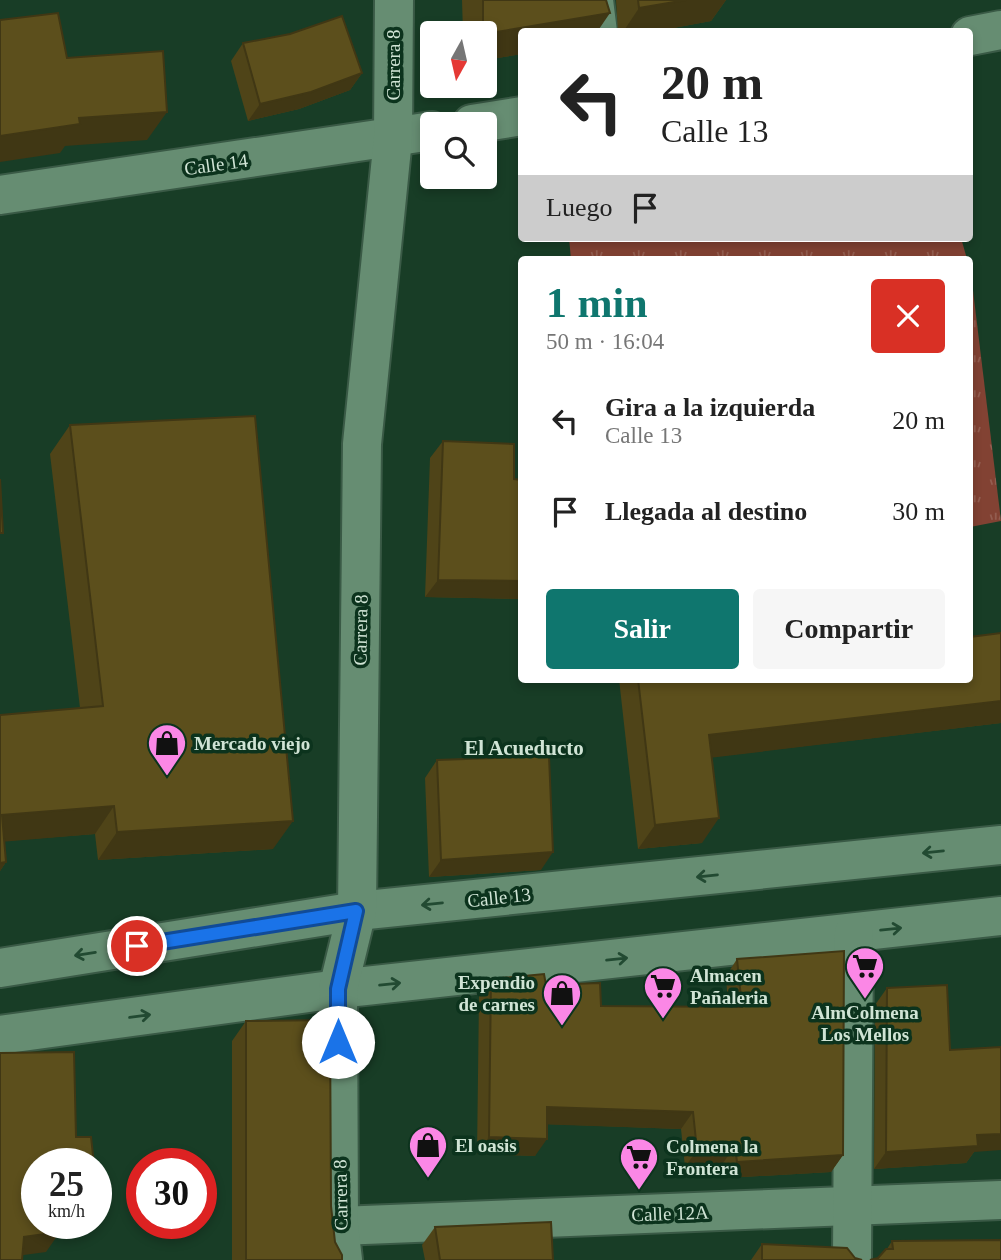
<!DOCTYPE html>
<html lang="es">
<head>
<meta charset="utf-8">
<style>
	:root { --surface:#fff; --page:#f6f6f6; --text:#222; --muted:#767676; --accent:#0f766e }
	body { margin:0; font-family:Georgia,serif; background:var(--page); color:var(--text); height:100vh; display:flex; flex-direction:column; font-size:26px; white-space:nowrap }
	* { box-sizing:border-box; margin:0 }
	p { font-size:23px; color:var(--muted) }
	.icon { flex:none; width:38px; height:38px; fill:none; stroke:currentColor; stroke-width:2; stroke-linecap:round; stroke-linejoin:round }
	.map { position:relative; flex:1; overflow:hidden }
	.side { position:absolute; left:518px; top:256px; width:455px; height:427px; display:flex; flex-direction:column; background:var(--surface); border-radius:7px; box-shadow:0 4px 10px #0003 }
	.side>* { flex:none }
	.hud { position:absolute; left:518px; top:28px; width:455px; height:214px; border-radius:7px; box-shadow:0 4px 10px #0003; background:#fff; color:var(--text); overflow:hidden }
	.needle { width:46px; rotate:188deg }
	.tools { position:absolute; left:420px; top:21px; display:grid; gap:14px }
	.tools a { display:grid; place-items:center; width:77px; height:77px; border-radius:7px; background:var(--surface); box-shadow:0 4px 10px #0003; font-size:35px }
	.speed { position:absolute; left:21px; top:1148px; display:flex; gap:14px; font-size:35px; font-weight:700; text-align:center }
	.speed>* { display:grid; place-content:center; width:91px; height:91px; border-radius:50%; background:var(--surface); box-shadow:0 4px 10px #0003; line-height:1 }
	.speed small { font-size:18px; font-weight:400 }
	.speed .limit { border:10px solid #d22; background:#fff; color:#111 }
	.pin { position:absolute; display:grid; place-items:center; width:60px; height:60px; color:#fff; margin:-30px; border:4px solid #fff; border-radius:50%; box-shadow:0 2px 7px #0007 }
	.me { position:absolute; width:77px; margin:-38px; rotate:0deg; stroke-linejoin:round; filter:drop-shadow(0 0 5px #0008) }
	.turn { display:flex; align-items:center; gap:24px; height:147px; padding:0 28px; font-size:32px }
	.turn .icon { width:91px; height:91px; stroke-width:2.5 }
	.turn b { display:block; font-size:49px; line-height:60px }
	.then { display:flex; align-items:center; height:66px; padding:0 28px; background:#0003; gap:14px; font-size:26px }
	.round { display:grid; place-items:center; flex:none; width:74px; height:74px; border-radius:7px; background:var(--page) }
	.head { display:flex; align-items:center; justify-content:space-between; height:119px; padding:0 28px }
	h1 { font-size:42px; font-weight:700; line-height:52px; color:var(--accent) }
	.primary-button { display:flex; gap:14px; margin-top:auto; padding:14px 28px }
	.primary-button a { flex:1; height:80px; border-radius:7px; background:var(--accent); color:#fff; font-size:28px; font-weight:700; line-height:80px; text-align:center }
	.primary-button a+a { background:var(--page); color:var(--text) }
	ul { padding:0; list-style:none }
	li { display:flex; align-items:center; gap:21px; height:91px; padding:0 28px }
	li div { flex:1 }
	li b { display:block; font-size:26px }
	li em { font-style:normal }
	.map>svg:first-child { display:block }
	.park { fill:url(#park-tufts) }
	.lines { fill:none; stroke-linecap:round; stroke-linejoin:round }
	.service-casing { stroke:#3a5a46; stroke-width:32 }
	.minor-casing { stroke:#3a5a46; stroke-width:42 }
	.service { stroke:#668d72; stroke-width:28 }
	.minor { stroke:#668d72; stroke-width:38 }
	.wall { fill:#4f4418 }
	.shaded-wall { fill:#403714 }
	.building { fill:#5c4f1c; stroke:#403714; stroke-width:2 }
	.oneway { stroke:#224a32 }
	.route-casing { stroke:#114b97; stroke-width:18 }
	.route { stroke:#1a73e8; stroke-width:12 }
	.labels { text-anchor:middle; stroke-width:7; stroke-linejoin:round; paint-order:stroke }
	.street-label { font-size:19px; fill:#d0e4d5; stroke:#0c331d }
	.poi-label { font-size:19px; font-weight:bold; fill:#d0e4d5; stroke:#0c331d; text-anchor:start }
	.neighbourhood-label { font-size:21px; font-weight:bold; fill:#d0e4d5; stroke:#0c331d }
</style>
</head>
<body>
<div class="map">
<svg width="1001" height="1260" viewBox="0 0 1001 1260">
	<defs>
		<pattern id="park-tufts" width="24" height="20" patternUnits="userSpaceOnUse" patternTransform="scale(1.75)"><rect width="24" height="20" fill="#824233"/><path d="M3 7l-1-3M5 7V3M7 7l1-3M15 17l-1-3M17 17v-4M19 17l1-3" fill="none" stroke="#935d50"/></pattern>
	</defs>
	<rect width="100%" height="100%" fill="#183d26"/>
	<g class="park">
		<polygon points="569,238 961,238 967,259 571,259"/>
		<polygon points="970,266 1001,521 970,527"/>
	</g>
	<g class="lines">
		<g class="service-casing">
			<polyline id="service" points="599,0 603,32"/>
		</g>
		<g class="minor-casing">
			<g id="minor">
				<polyline points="970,36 1001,30"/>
				<polyline points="472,124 522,116"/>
				<polyline points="0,195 432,131"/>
				<polyline points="0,968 357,911 1001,845"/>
				<polyline points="0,1035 338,989 1001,916"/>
				<polyline points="339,1226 1001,1200"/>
				<polyline points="343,1260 339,1226 338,989 357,911 362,444 393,138 394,0"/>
				<polyline points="852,1260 854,933"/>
			</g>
		</g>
		<use href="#service" class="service"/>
		<use href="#minor" class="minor"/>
	</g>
	<g class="wall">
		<polygon points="462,0 606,0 522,32 522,54 485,60 485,33 463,33"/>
		<polygon points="616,0 726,0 711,21 652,32 618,32"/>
		<polygon points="243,43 362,73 350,90 299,109 248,121 231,61"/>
		<polygon points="70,425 273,849 98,860 95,834 4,841 6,862 0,871 0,715 80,708 50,454"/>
		<polygon points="443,441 514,479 522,480 522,599 425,597 430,458"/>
		<polygon points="1001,633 1001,723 712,757 702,843 638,849 619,679 970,679"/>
		<polygon points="437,760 541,870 429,877 425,778"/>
		<polygon points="737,959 843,1155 831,1172 725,1178 723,1163 685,1167 681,1129 547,1124 535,1156 477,1154 479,996 491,979 546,985 601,1006 728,1006 726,976"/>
		<polygon points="887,988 950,1050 974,1152 966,1163 874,1169 875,1005"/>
		<polygon points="246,1021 331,1206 335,1242 342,1260 232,1260 232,1041"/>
		<polygon points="435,1227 553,1260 425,1260 422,1245"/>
		<polygon points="1001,1240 878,1258 887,1249 892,1241"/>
		<polygon points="762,1244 762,1260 751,1260"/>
	</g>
	<g class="shaded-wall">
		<polygon points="686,0 726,0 711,21 652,32 623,32 639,8"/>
		<polygon points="610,13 597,32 522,32 522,54 485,60 485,34"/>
		<polygon points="362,73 350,90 299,109 248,121 260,104"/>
		<polygon points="167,112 147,140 65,146 60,153 0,162 0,136 79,118"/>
		<polygon points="438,580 522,581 522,599 425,597"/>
		<polygon points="1001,701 1001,723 692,760 709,735"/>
		<polygon points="114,806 95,834 0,842 2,815"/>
		<polygon points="719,818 702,843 638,849 655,825"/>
		<polygon points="293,821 273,849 98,860 117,832"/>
		<polygon points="553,852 541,870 429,877 441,860"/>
		<polygon points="6,862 0,871 0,863"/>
		<polygon points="547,1107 693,1112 681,1129 535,1124"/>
		<polygon points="1001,1134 1001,1150 974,1152 966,1163 874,1169 886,1152 977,1135"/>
		<polygon points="489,1137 547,1139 535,1156 477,1154"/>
		<polygon points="735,1146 723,1163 685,1167 697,1150"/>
		<polygon points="843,1155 831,1172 725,1178 737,1162"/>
		<polygon points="60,1232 46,1252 9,1257 24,1237"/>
	</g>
	<g class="building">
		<polygon points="483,0 606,0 610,13 485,34 485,33 483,33"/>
		<polygon points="638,0 686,0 639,8"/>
		<polygon points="58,13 67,58 163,51 167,112 79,118 80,124 0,136 0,20"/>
		<polygon points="342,16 362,73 311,92 260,104 243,43 290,34"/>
		<polygon points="255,416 293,821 117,832 114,806 2,815 6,862 0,863 0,715 103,706 70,425"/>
		<polygon points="443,441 514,444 514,479 522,480 522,581 438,580"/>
		<polygon points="0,479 3,533 0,533"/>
		<polygon points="1001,633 1001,701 709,735 719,818 655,825 638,679 970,679 970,637"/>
		<polygon points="549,756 553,852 441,860 437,760"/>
		<polygon points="844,951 843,1155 737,1162 735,1146 697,1150 693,1112 547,1107 547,1139 489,1137 491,979 544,974 546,985 600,983 601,1006 742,1007 737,959"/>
		<polygon points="947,985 950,1050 1001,1047 1001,1134 977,1135 978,1146 886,1152 887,988"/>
		<polygon points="330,1020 331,1206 335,1242 342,1255 342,1260 246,1260 246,1021"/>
		<polygon points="74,1052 76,1137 91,1137 94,1164 37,1164 37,1223 59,1223 60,1232 24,1237 22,1260 0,1260 0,1053"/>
		<polygon points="551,1222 553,1260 440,1260 435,1227"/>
		<polygon points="1001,1240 1001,1260 870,1260 878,1258 886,1249 893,1249 892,1241"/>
		<polygon points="762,1244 847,1248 855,1258 862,1260 762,1260"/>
	</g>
	<defs><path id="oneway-shaft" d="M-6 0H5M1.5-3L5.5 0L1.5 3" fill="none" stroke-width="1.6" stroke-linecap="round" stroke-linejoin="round" transform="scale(1.75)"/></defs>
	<g class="oneway">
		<use href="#oneway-shaft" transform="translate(933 852) rotate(174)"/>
		<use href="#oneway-shaft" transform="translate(707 876) rotate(174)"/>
		<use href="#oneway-shaft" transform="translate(432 904) rotate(174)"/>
		<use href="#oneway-shaft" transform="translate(891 929) rotate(-6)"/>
		<use href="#oneway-shaft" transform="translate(85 954) rotate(171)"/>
		<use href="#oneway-shaft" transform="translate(617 959) rotate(-6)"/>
		<use href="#oneway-shaft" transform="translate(390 984) rotate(-6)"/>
		<use href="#oneway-shaft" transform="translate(140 1016) rotate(-8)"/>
	</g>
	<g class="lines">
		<g class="route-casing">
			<polyline id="route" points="137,946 356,911 338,989 338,1042"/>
		</g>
		<use href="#route" class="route"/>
	</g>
	<defs>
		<g id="shop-pin" transform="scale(2.0125)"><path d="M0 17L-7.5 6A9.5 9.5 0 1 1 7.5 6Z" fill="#fb87e6" stroke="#0c331d"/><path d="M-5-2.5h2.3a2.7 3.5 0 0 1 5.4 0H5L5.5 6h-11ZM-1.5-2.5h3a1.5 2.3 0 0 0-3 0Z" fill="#111"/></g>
		<g id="supermarket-pin" transform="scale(2.0125)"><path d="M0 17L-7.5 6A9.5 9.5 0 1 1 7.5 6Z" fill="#fb87e6" stroke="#0c331d"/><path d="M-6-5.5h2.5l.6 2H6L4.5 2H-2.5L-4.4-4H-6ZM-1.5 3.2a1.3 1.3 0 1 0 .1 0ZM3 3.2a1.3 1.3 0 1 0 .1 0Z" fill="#111"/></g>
	</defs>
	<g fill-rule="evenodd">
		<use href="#shop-pin" x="167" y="743"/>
		<use href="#supermarket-pin" x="865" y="966"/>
		<use href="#supermarket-pin" x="663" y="986"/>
		<use href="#shop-pin" x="562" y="993"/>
		<use href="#shop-pin" x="428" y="1145"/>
		<use href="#supermarket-pin" x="639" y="1157"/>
	</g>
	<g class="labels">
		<g class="street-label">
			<text transform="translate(393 65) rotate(-90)" y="7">Carrera 8</text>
			<text transform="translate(216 164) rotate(-8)" y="7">Calle 14</text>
			<text transform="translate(360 630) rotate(-89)" y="7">Carrera 8</text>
			<text transform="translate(499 897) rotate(-6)" y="7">Calle 13</text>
			<text transform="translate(340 1195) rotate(-91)" y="7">Carrera 8</text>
			<text transform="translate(670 1213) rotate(-2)" y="7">Calle 12A</text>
		</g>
		<g class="poi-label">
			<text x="194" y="750">Mercado viejo</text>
			<text x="690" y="982">Almacen<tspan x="690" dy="22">Pañaleria</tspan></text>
			<text x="535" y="989" text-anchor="end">Expendio<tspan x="535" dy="22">de carnes</tspan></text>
			<text x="865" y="1019" text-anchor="middle">AlmColmena<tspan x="865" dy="22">Los Mellos</tspan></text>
			<text x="455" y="1152">El oasis</text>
			<text x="666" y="1153">Colmena la<tspan x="666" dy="22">Frontera</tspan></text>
		</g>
		<g class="neighbourhood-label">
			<text x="524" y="755">El Acueducto</text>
		</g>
	</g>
</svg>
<div class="tools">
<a><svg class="needle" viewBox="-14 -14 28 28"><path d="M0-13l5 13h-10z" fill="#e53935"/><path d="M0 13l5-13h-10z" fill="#767676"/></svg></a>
<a><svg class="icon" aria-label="search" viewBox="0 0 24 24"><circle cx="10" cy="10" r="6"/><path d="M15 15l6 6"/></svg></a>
</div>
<div class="speed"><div>25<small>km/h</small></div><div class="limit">30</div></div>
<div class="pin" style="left:137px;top:946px;background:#d93025"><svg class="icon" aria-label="arrive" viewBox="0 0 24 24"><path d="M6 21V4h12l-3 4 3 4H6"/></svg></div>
<svg class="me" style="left:338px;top:1042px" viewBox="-20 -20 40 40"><circle r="19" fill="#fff"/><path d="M0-13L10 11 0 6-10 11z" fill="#1a73e8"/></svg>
<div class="hud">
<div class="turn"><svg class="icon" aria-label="left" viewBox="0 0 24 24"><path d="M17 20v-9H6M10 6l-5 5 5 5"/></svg><div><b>20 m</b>Calle 13</div></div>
<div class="then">Luego<svg class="icon" aria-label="arrive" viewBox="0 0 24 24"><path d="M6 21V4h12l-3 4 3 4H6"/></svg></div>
</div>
<section class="side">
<div class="head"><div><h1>1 min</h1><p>50 m · 16:04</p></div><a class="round" style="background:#d93025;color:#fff"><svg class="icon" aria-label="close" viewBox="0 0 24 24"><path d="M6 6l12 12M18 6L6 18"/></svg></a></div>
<ul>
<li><svg class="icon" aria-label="left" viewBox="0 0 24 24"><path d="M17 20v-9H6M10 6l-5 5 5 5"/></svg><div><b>Gira a la izquierda</b><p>Calle 13</p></div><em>20 m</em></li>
<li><svg class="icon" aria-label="arrive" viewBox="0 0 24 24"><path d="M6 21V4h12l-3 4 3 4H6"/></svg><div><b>Llegada al destino</b></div><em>30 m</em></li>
</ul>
<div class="primary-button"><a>Salir</a><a>Compartir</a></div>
</section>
</div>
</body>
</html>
